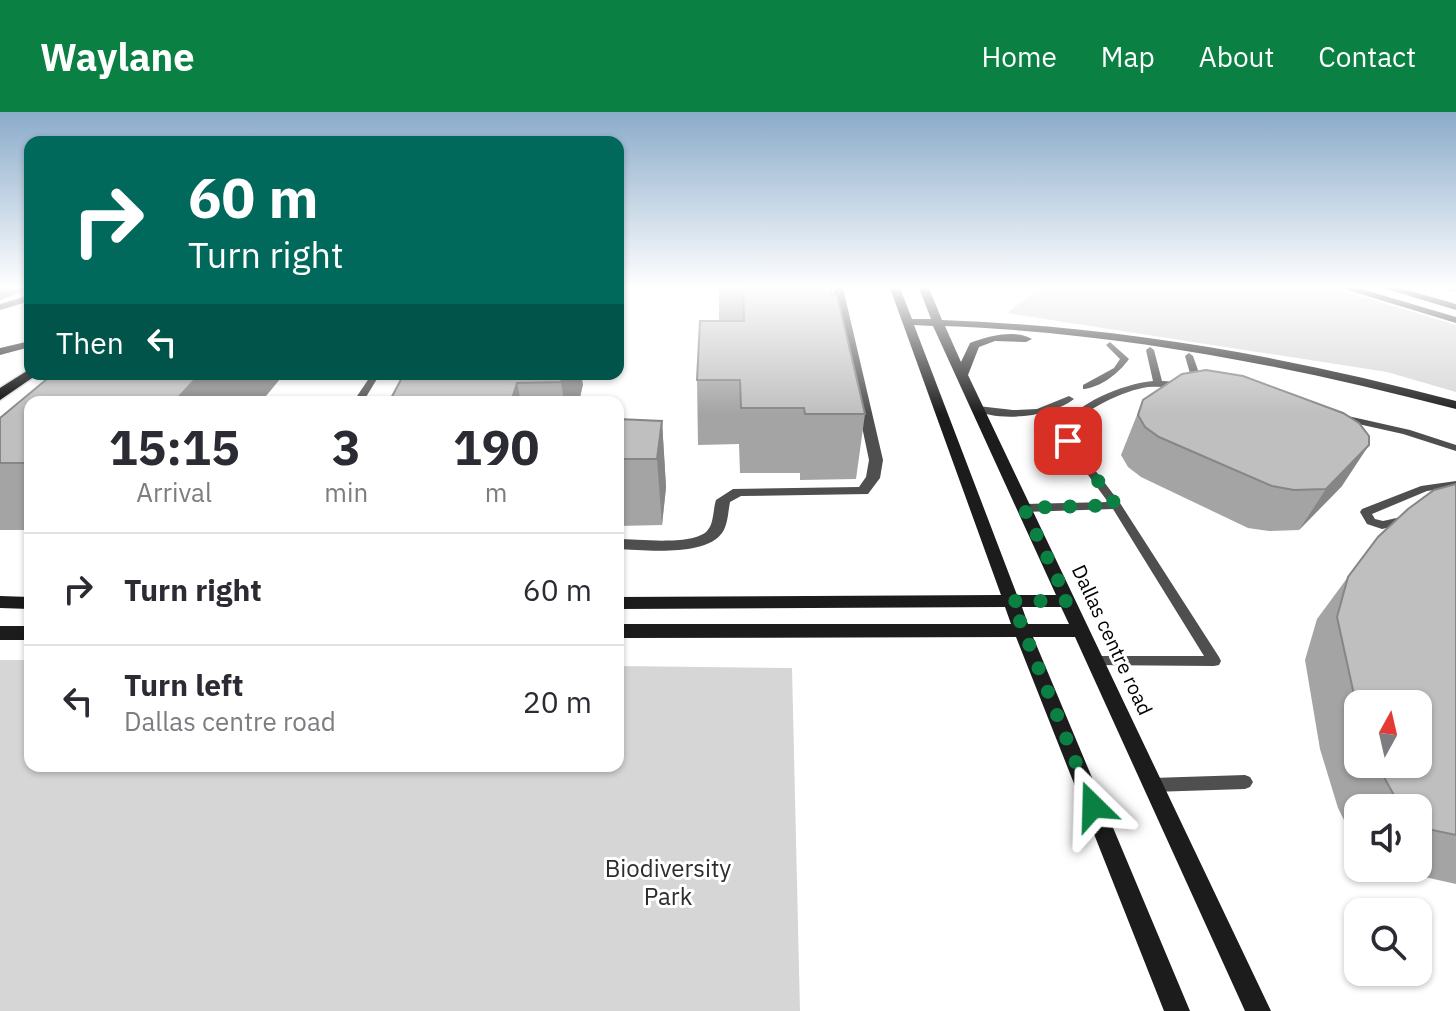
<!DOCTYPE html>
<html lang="en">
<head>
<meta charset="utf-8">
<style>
	:root { --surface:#fff; --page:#f7f7f7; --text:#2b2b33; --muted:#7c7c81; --line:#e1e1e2; --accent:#0b8043 }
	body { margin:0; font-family:"IBM Plex Sans",sans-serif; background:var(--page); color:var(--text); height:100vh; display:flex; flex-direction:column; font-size:30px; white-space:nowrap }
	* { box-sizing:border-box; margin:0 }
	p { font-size:26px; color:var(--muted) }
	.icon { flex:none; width:44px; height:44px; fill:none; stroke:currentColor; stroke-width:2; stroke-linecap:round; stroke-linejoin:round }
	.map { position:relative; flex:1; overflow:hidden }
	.drawer { position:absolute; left:24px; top:284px; width:600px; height:376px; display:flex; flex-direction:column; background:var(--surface); border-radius:16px; box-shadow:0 2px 6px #0004 }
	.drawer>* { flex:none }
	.top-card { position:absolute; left:24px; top:24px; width:600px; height:244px; border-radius:16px; box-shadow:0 2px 6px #0004; background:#00695c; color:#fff; overflow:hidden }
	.needle { width:52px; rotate:8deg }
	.buttons { position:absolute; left:1344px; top:578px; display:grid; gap:16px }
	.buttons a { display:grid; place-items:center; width:88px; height:88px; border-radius:16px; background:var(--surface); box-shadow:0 2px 6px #0004; font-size:40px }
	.pin { position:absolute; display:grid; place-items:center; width:68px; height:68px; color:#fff; margin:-34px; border-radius:16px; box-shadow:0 4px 12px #0006 }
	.me { position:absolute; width:88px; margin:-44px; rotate:338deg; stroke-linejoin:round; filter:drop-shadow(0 0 6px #0008) }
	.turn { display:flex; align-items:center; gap:28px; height:168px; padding:0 32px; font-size:36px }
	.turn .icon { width:104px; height:104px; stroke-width:2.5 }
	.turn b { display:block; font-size:56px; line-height:68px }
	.then { display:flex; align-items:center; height:76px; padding:0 32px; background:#0003; gap:16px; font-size:30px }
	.eta { display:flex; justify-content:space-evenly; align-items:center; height:136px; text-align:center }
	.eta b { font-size:48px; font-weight:800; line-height:56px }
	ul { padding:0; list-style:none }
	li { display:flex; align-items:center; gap:24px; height:112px; padding:0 32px; border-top:2px solid var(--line) }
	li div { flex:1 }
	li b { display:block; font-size:30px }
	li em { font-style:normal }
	header { display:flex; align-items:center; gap:48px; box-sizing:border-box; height:112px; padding:0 40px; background:var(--accent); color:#fff }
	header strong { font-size:38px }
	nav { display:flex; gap:44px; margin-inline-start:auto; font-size:28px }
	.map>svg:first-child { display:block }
	.green { fill:#d6d6d6 }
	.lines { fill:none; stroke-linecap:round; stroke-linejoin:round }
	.primary-casing { stroke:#dbdbdb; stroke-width:3 }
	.lane { fill:#4f4f4f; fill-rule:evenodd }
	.street { fill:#4f4f4f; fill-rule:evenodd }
	.secondary { fill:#1c1c1c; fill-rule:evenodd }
	.primary { fill:#000; fill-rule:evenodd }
	.wall { fill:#a4a4a4; fill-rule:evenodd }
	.shaded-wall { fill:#868686 }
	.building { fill:#bfbfbf; stroke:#868686; stroke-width:2 }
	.route { stroke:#0b8043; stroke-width:14; stroke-dasharray:0 25.2 }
	.labels { text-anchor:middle; stroke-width:6; stroke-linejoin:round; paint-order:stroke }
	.street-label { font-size:20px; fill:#000; stroke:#fff }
	.near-park-label { font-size:24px; fill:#2d2d2d; stroke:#fff }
</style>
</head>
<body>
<header>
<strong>Waylane</strong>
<nav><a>Home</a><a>Map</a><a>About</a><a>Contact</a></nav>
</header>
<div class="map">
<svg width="1456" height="899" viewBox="0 0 1456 899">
	<rect width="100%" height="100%" fill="#fff"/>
	<g class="green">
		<polygon points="1039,176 1334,176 1456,213 1456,280 1387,260 1007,201"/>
		<polygon points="0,548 30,548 30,654 618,654 618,554 792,556 800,899 0,899"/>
	</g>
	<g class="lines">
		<g class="primary-casing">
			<polygon id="primary" points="30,257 30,262 37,262 35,264 0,288 0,276"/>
		</g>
		<g class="lane">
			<path d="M1110 230 1129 247C1119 261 1100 276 1083 277V273L1114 256 1120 247 1106 233Z"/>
			<path d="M1150 235 1154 238 1162 269 1184 270 1189 273 1187 275C1174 276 1161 274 1148 275 1125 278 1081 298 1069 318L1073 329 1120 391 1219 545 1221 549 1219 553 1214 554 1089 553 1087 549 1089 545 1094 544H1204L1113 397 1024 400 1018 396 1024 392 1108 390 1063 329 1059 318C1076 291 1122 272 1153 269L1146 238Z"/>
			<polygon points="1189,241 1193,244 1204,275 1202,277 1196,277 1194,275 1185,244"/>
			<polygon points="372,262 380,262 363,290 353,290"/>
			<path d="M1069 284 1074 287C1051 305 998 311 973 297L978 294 1013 298 1037 297Z"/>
			<polygon points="1339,302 1410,318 1456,333 1456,339 1403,322 1336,307 1336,303"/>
			<polygon points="1456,369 1456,375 1427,379 1372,402 1375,407 1383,409 1410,403 1414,404 1416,407 1414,410 1382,417 1367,412 1360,400 1362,397 1421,374"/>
			<polygon points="1245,663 1250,665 1253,670 1250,675 1245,677 1152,680 1146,678 1144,673 1146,668 1152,666"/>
		</g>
		<g class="street">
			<path d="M833 176H843L883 348 880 366 868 382 741 384 730 390C728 400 728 413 722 421 705 445 644 438 618 437V427C638 427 692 434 707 419 714 412 713 397 716 388L733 377 859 375 866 365 869 348Z"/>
			<polygon points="30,183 30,189 0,198 0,192"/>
		</g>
		<g class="secondary">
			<path d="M890 176H900L912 207H931L919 176H929L942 208C1116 214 1287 244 1456 289V297C1285 253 1122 221 945 214L961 250 970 231C988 224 1014 217 1032 227L1026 230 995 229 979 235 968 263 1271 899H1245L1075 525H1033L1190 899H1164L1016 525 618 526V512H1011L1005 495 618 497V485L1001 483ZM914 213 933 214 1056 483H1017ZM1022 495H1061L1069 512H1028Z"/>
			<polygon points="1341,176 1358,176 1456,205 1456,211"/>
			<polygon points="1383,176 1400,176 1456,192 1456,198"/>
			<polygon points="30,229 30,235 0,243 0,236"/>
			<polygon points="0,484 30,485 30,497 0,496"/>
			<rect x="0" y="514" width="30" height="14"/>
		</g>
		<use href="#primary" class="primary"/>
	</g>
	<g class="wall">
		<polygon points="719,176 831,176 865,302 856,367 800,368 800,361 740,361 739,332 698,333 697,268 719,209"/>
		<polygon points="1440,176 1456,176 1456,181"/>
		<polygon points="53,262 284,262 261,290 30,290 30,418 0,418 0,306"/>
		<polygon points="404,262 583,272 579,290 389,290"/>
		<polygon points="1143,288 1342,374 1299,418 1269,419 1248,416 1141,365 1128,355 1121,343"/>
		<polygon points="618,307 662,309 666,375 662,413 618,414"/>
		<path d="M1456 372V772L1384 756H1418V696H1358V736L1338 696 1320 637 1305 548 1317 507 1348 465ZM1358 592 1418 652H1358Z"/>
	</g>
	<g class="shaded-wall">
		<polygon points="0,176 30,176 30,177 0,188"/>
		<polygon points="200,262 284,262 261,290 174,290"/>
		<polygon points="563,262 581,262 583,272 579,290 564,290 561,270"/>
		<polygon points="517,271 521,290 511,290"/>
		<polygon points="662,309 666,375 662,413 657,347"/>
		<polygon points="1369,333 1342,374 1299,418 1326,377"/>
	</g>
	<g class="building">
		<polygon points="743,176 831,176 832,183 837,183 865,302 805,302 804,296 741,296 740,268 697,268 700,209 744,209"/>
		<polygon points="1206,258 1243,264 1343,301 1359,311 1369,324 1369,333 1326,377 1294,378 1272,374 1159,325 1145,315 1138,303 1143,288 1182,262"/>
		<polygon points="53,262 200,262 174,290 30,290 30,351 0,351 0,306"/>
		<polygon points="404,262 563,262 561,270 517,271 511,290 389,290"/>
		<polygon points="618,307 662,309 657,347 618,347"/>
		<polygon points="1456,372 1456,723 1418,715 1418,696 1401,696 1379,656 1377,652 1418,652 1418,592 1358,592 1358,601 1337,505 1348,465 1378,425 1408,397 1434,378"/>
	</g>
	<linearGradient id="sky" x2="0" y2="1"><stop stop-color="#8aabca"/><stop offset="0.58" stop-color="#fff"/><stop offset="1" stop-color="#fff" stop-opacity="0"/></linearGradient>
	<rect width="1456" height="302" fill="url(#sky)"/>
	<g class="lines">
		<polyline class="route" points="1068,329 1116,393 1024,396 1068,489 1012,489 1093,694"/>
	</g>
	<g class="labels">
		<g class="street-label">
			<text transform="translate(1112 528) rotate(65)" y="7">Dallas centre road</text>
		</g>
		<g class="near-park-label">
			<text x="668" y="765">Biodiversity<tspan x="668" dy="28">Park</tspan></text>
		</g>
	</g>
</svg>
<div class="buttons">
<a><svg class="needle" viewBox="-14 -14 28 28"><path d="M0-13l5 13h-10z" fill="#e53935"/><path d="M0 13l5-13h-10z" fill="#7c7c81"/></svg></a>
<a><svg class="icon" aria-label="sound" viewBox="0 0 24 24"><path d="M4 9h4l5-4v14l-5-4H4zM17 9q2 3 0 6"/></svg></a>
<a><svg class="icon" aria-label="search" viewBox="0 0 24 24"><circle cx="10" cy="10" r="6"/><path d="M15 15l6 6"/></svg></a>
</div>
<div class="pin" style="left:1068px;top:329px;background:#d93025"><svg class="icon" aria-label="arrive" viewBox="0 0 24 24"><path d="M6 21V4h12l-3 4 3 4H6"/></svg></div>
<svg class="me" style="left:1093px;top:694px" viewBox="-20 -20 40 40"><path d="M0-17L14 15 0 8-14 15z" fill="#0b8043" stroke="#fff" stroke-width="4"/></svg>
<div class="top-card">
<div class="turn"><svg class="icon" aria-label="right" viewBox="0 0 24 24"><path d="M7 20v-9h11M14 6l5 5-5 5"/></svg><div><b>60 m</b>Turn right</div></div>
<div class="then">Then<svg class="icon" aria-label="left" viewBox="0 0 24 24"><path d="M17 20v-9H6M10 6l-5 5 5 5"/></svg></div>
</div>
<section class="drawer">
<div class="eta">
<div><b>15:15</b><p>Arrival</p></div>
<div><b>3</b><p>min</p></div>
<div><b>190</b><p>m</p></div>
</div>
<ul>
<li><svg class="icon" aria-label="right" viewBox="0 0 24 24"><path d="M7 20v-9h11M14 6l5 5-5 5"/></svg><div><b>Turn right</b></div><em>60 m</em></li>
<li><svg class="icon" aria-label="left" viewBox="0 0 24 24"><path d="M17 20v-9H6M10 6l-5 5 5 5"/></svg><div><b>Turn left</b><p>Dallas centre road</p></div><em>20 m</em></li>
</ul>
</section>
</div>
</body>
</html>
